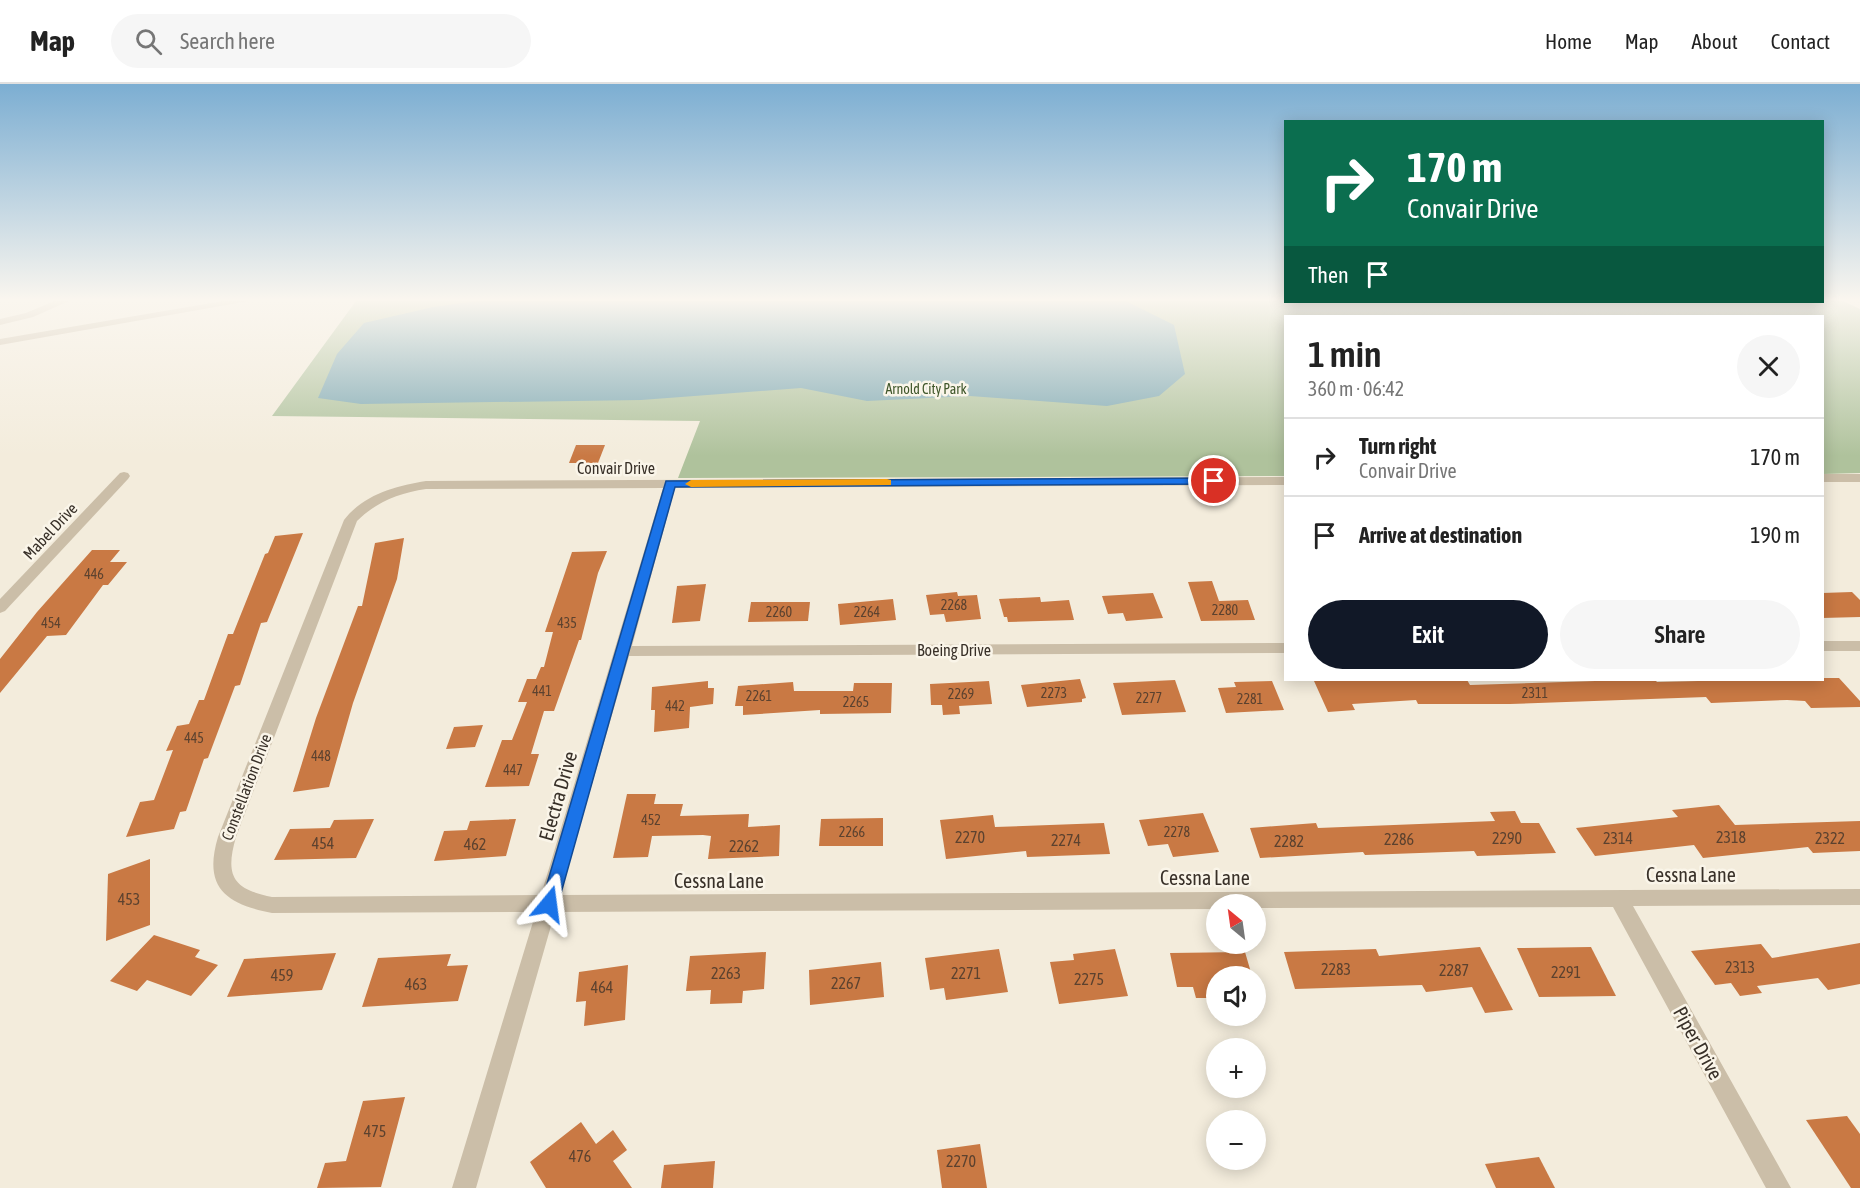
<!DOCTYPE html>
<html lang="en">
<head>
<meta charset="utf-8">
<style>
	:root { --surface:#fff; --page:#f6f6f6; --text:#222; --muted:#767676; --line:#e0e0e0; --accent:#111827 }
	body { margin:0; font-family:"Asap Condensed",sans-serif; background:var(--page); color:var(--text); height:100vh; display:flex; flex-direction:column; font-size:22px; white-space:nowrap }
	* { box-sizing:border-box; margin:0 }
	p { font-size:20px; color:var(--muted) }
	.icon { flex:none; width:33px; height:33px; fill:none; stroke:currentColor; stroke-width:2; stroke-linecap:round; stroke-linejoin:round }
	.map { position:relative; flex:1; overflow:hidden }
	.panel { position:absolute; left:1284px; top:231px; width:540px; height:366px; display:flex; flex-direction:column; background:var(--surface); border-radius:0px; box-shadow:0 3px 15px #0003 }
	.panel>* { flex:none }
	.top-card { position:absolute; left:1284px; top:36px; width:540px; height:183px; border-radius:0px; box-shadow:0 3px 15px #0003; background:#0b6e4f; color:#fff; overflow:hidden }
	.needle { width:39px; rotate:331deg }
	.buttons { position:absolute; left:1206px; top:810px; display:grid; gap:12px }
	.buttons a { display:grid; place-items:center; width:60px; height:60px; border-radius:50%; background:var(--surface); box-shadow:0 3px 15px #0003; font-size:30px }
	.pin { position:absolute; display:grid; place-items:center; width:51px; height:51px; color:#fff; margin:-26px; border:3px solid #fff; border-radius:50%; box-shadow:0 2px 6px #0007 }
	.me { position:absolute; width:66px; margin:-33px; rotate:16deg; stroke-linejoin:round; filter:drop-shadow(0 0 4px #0008) }
	.turn { display:flex; align-items:center; gap:21px; height:126px; padding:0 24px; font-size:27px }
	.turn .icon { width:78px; height:78px; stroke-width:2.5 }
	.turn b { display:block; font-size:42px; line-height:51px }
	.then { display:flex; align-items:center; height:57px; padding:0 24px; background:#0003; gap:12px; font-size:22px }
	.round { display:grid; place-items:center; flex:none; width:63px; height:63px; border-radius:32px; background:var(--page) }
	.headline { display:flex; align-items:center; justify-content:space-between; height:102px; padding:0 24px }
	h1 { font-size:36px; font-weight:600; line-height:45px }
	.action { display:flex; gap:12px; margin-top:auto; padding:12px 24px }
	.action a { flex:1; height:69px; border-radius:36px; background:var(--accent); color:#fff; font-size:24px; font-weight:600; line-height:69px; text-align:center }
	.action a+a { background:var(--page); color:var(--text) }
	ul { padding:0; list-style:none }
	li { display:flex; align-items:center; gap:18px; height:78px; padding:0 24px; border-top:2px solid var(--line) }
	li div { flex:1 }
	li b { display:block; font-size:22px }
	li em { font-style:normal }
	header { display:flex; align-items:center; gap:36px; box-sizing:border-box; height:84px; padding:0 30px; background:var(--surface); border-bottom:2px solid var(--line) }
	header strong { font-size:28px }
	nav { display:flex; gap:33px; margin-inline-start:auto; font-size:21px }
	.search { width:420px; height:54px; background:var(--page); display:flex; align-items:center; gap:15px; box-sizing:border-box; padding:0 21px; border-radius:33px; color:var(--muted); font-size:22px }
	.map>svg:first-child { display:block }
	.green { fill:#afc29c }
	.water { fill:#7aa6b1 }
	.building { fill:#c97944 }
	.lines { fill:none; stroke-linecap:round; stroke-linejoin:round }
	.minor { fill:#cbbea8; fill-rule:evenodd }
	.route { fill:#1a73e8; stroke:#114b97; stroke-width:1.5 }
	.slow { fill:#f59e0b }
	.labels { text-anchor:middle; stroke-width:5; stroke-linejoin:round; paint-order:stroke }
	.far-park-label { font-size:14px; fill:#40572b; stroke:#faf5e9 }
	.number-label { font-size:14px; fill:#5c422f }
	.street-label { font-size:16px; fill:#383028; stroke:#faf5e9 }
	.near-number-label { font-size:16px; fill:#5c422f }
	.near-street-label { font-size:20px; fill:#383028; stroke:#faf5e9 }
</style>
</head>
<body>
<header>
<strong>Map</strong>
<div class="search"><svg class="icon" aria-label="search" viewBox="0 0 24 24"><circle cx="10" cy="10" r="6"/><path d="M15 15l6 6"/></svg>Search here</div>
<nav><a>Home</a><a>Map</a><a>About</a><a>Contact</a></nav>
</header>
<div class="map">
<svg width="1860" height="1104" viewBox="0 0 1860 1104">
	<rect width="100%" height="100%" fill="#f3ecdc"/>
	<polygon class="green" points="356,217 1843,217 1860,225 1860,389 1823,390 1822,232 1286,232 1285,392 678,394 700,337 272,332"/>
	<polygon class="water" points="476,217 1126,217 1174,241 1185,290 1159,312 1107,322 970,312 867,317 801,304 641,316 361,320 318,314 337,270 364,239 433,223"/>
	<g class="building">
		<polygon points="576,361 605,361 598,379 569,379"/>
		<polygon points="303,449 267,538 261,539 240,601 235,602 208,674 204,675 186,727 180,728 174,745 126,753 140,718 154,716 173,666 166,667 177,642 189,640 199,616 204,616 228,550 233,550 265,470 268,469 275,452"/>
		<polygon points="404,454 397,495 353,619 329,703 293,708 316,634 358,522 362,522 375,459"/>
		<polygon points="92,466 120,466 110,478 127,478 108,501 103,501 66,551 47,552 0,609 0,575 37,528"/>
		<polygon points="607,467 598,489 581,556 579,556 554,627 544,627 531,670 539,670 529,702 485,703 502,656 512,656 527,618 518,618 527,595 536,595 541,583 544,583 553,548 545,548 572,468"/>
		<polygon points="1212,497 1219,517 1248,516 1255,536 1201,537 1188,498"/>
		<polygon points="706,500 700,537 672,539 677,502"/>
		<polygon points="957,508 958,512 977,511 981,535 946,538 944,530 930,531 926,511"/>
		<polygon points="1852,508 1860,516 1860,533 1822,534 1822,509"/>
		<polygon points="1153,509 1163,534 1126,537 1123,529 1108,530 1102,512"/>
		<polygon points="1040,513 1041,518 1069,516 1074,536 1008,538 1007,533 1004,533 999,515"/>
		<polygon points="893,515 896,536 840,541 838,520"/>
		<polygon points="751,518 810,518 808,537 748,538"/>
		<polygon points="1822,594 1839,594 1860,617 1860,623 1811,624 1805,617 1787,616 1711,619 1706,613 1510,620 1418,620 1416,616 1352,620 1355,626 1328,628 1314,597 1467,596 1470,601 1627,596 1655,596 1657,598"/>
		<polygon points="1080,595 1086,614 1082,615 1082,618 1027,623 1021,601"/>
		<polygon points="1175,596 1186,628 1122,631 1113,599"/>
		<polygon points="708,597 708,604 714,604 713,620 690,623 689,644 654,648 655,626 651,626 652,603"/>
		<polygon points="989,597 992,620 959,622 960,630 943,631 942,621 931,621 930,600"/>
		<polygon points="1272,597 1284,626 1226,629 1218,604 1236,603 1234,598"/>
		<polygon points="793,598 794,607 853,607 854,599 892,599 891,629 820,630 820,626 743,631 743,622 735,622 738,602"/>
		<polygon points="483,641 475,663 446,665 454,643"/>
		<polygon points="627,710 656,710 654,720 683,720 680,732 749,730 748,743 780,741 779,772 708,775 711,752 703,751 652,752 648,773 613,774"/>
		<polygon points="1719,721 1735,741 1860,737 1860,767 1813,769 1808,763 1703,774 1694,761 1595,772 1576,744 1678,733 1672,726"/>
		<polygon points="1515,727 1521,739 1539,739 1556,769 1477,772 1474,767 1365,771 1363,768 1260,774 1250,744 1316,739 1318,744 1495,737 1490,728"/>
		<polygon points="1203,729 1219,768 1173,773 1168,760 1148,762 1139,736"/>
		<polygon points="993,731 995,743 1104,739 1110,770 1027,773 1026,767 946,775 940,736"/>
		<polygon points="883,734 883,762 819,762 821,735"/>
		<polygon points="374,735 356,774 274,776 290,745 330,744 334,736"/>
		<polygon points="516,735 506,772 434,777 444,747 467,746 470,737"/>
		<polygon points="150,775 150,841 106,857 108,790"/>
		<polygon points="154,851 200,866 195,873 218,881 191,912 147,896 137,907 110,897"/>
		<polygon points="1860,859 1860,900 1828,906 1818,894 1757,902 1762,909 1740,912 1731,899 1715,901 1691,867 1761,860 1772,874"/>
		<polygon points="1480,863 1513,926 1485,929 1472,903 1426,908 1422,901 1295,905 1284,868 1376,865 1379,872"/>
		<polygon points="1591,863 1616,912 1539,913 1517,864"/>
		<polygon points="999,865 1008,908 946,916 944,904 930,906 925,874"/>
		<polygon points="1115,865 1128,912 1059,920 1050,878 1074,876 1073,870"/>
		<polygon points="766,868 764,905 743,907 742,919 710,920 711,906 686,907 690,872"/>
		<polygon points="1245,868 1252,892 1216,892 1216,914 1196,914 1193,903 1177,903 1170,869"/>
		<polygon points="336,869 322,906 227,913 244,875"/>
		<polygon points="451,870 447,882 468,881 458,917 362,923 378,874"/>
		<polygon points="881,878 884,913 810,921 809,886"/>
		<polygon points="628,881 625,936 584,942 586,917 576,918 579,888"/>
		<polygon points="405,1013 381,1103 317,1104 325,1079 346,1077 363,1017"/>
		<polygon points="1847,1032 1860,1050 1860,1104 1851,1104 1806,1036"/>
		<polygon points="581,1038 596,1060 613,1046 627,1066 613,1077 632,1104 546,1104 530,1078"/>
		<polygon points="980,1060 987,1104 942,1104 937,1066"/>
		<polygon points="1539,1073 1555,1104 1496,1104 1485,1080"/>
		<polygon points="715,1077 713,1104 661,1104 664,1081"/>
	</g>
	<g class="lines">
		<g class="minor">
			<polygon points="54,217 69,217 33,233 0,241 0,235 26,229"/>
			<polygon points="223,217 249,217 0,261 0,255"/>
			<polygon points="124,388 128,389 130,392 128,395 5,527 0,529 0,515 120,389"/>
			<rect x="1822" y="390" width="38" height="8"/>
			<path d="M1286 393V401L675 404 632 562 1286 559V569L629 572 560 811 1860 805V821L1633 822 1791 1104H1766L1613 823 1256 824V820H1216V825L555 828 476 1104H452L536 828 272 829C225 820 203 803 218 753L344 436C364 410 396 402 426 397ZM663 404 541 811 272 813C232 805 225 791 236 753L357 437C376 418 399 409 426 405Z"/>
			<rect x="1822" y="557" width="38" height="10"/>
		</g>
	</g>
	<linearGradient id="sky" x2="0" y2="1"><stop stop-color="#7caed2"/><stop offset="0.58" stop-color="#faf6ef"/><stop offset="1" stop-color="#faf6ef" stop-opacity="0"/></linearGradient>
	<rect width="1860" height="372" fill="url(#sky)"/>
	<polygon class="route" points="1214,394 1218,395 1218,400 675,403 558,820 555,825 549,828 543,825 541,820 666,397"/>
	<polygon class="slow" points="887,395 891,396 891,401 691,403 685,400 691,396"/>
	<g class="labels">
		<g class="far-park-label">
			<text x="926" y="310">Arnold City Park</text>
		</g>
		<g class="number-label">
			<text x="94" y="495">446</text>
			<text x="954" y="526">2268</text>
			<text x="1225" y="531">2280</text>
			<text x="779" y="533">2260</text>
			<text x="867" y="533">2264</text>
			<text x="51" y="544">454</text>
			<text x="567" y="544">435</text>
			<text x="542" y="612">441</text>
			<text x="1054" y="614">2273</text>
			<text x="1535" y="614">2311</text>
			<text x="961" y="615">2269</text>
			<text x="759" y="617">2261</text>
			<text x="1149" y="619">2277</text>
			<text x="1250" y="620">2281</text>
			<text x="856" y="623">2265</text>
			<text x="675" y="627">442</text>
			<text x="194" y="659">445</text>
			<text x="321" y="677">448</text>
			<text x="513" y="691">447</text>
			<text x="651" y="741">452</text>
			<text x="852" y="753">2266</text>
			<text x="1177" y="753">2278</text>
		</g>
		<g class="street-label">
			<text x="616" y="390">Convair Drive</text>
			<text transform="translate(50 447) rotate(-47)" y="6">Mabel Drive</text>
			<text x="954" y="572">Boeing Drive</text>
			<text transform="translate(246 703) rotate(-69)" y="6">Constellation Drive</text>
		</g>
		<g class="near-number-label">
			<text x="970" y="759">2270</text>
			<text x="1731" y="759">2318</text>
			<text x="1507" y="760">2290</text>
			<text x="1618" y="760">2314</text>
			<text x="1830" y="760">2322</text>
			<text x="1399" y="761">2286</text>
			<text x="1066" y="762">2274</text>
			<text x="1289" y="763">2282</text>
			<text x="323" y="765">454</text>
			<text x="475" y="766">462</text>
			<text x="744" y="768">2262</text>
			<text x="129" y="821">453</text>
			<text x="1740" y="889">2313</text>
			<text x="1336" y="891">2283</text>
			<text x="1454" y="892">2287</text>
			<text x="1566" y="894">2291</text>
			<text x="726" y="895">2263</text>
			<text x="966" y="895">2271</text>
			<text x="282" y="897">459</text>
			<text x="1089" y="901">2275</text>
			<text x="846" y="905">2267</text>
			<text x="416" y="906">463</text>
			<text x="602" y="909">464</text>
			<text x="375" y="1053">475</text>
			<text x="580" y="1078">476</text>
			<text x="961" y="1083">2270</text>
		</g>
		<g class="near-street-label">
			<text transform="translate(558 712) rotate(-74)" y="7">Electra Drive</text>
			<text x="1691" y="798">Cessna Lane</text>
			<text x="1205" y="801">Cessna Lane</text>
			<text x="719" y="804">Cessna Lane</text>
			<text transform="translate(1698 959) rotate(61)" y="7">Piper Drive</text>
		</g>
	</g>
</svg>
<div class="buttons">
<a><svg class="needle" viewBox="-14 -14 28 28"><path d="M0-13l5 13h-10z" fill="#e53935"/><path d="M0 13l5-13h-10z" fill="#767676"/></svg></a>
<a><svg class="icon" aria-label="sound" viewBox="0 0 24 24"><path d="M4 9h4l5-4v14l-5-4H4zM17 9q2 3 0 6"/></svg></a>
<a>+</a>
<a>−</a>
</div>
<div class="pin" style="left:1214px;top:397px;background:#d93025"><svg class="icon" aria-label="arrive" viewBox="0 0 24 24"><path d="M6 21V4h12l-3 4 3 4H6"/></svg></div>
<svg class="me" style="left:549px;top:820px" viewBox="-20 -20 40 40"><path d="M0-17L14 15 0 8-14 15z" fill="#1a73e8" stroke="#fff" stroke-width="4"/></svg>
<div class="top-card">
<div class="turn"><svg class="icon" aria-label="right" viewBox="0 0 24 24"><path d="M7 20v-9h11M14 6l5 5-5 5"/></svg><div><b>170 m</b>Convair Drive</div></div>
<div class="then">Then<svg class="icon" aria-label="arrive" viewBox="0 0 24 24"><path d="M6 21V4h12l-3 4 3 4H6"/></svg></div>
</div>
<section class="panel">
<div class="headline"><div><h1>1 min</h1><p>360 m · 06:42</p></div><a class="round"><svg class="icon" aria-label="close" viewBox="0 0 24 24"><path d="M6 6l12 12M18 6L6 18"/></svg></a></div>
<ul>
<li><svg class="icon" aria-label="right" viewBox="0 0 24 24"><path d="M7 20v-9h11M14 6l5 5-5 5"/></svg><div><b>Turn right</b><p>Convair Drive</p></div><em>170 m</em></li>
<li><svg class="icon" aria-label="arrive" viewBox="0 0 24 24"><path d="M6 21V4h12l-3 4 3 4H6"/></svg><div><b>Arrive at destination</b></div><em>190 m</em></li>
</ul>
<div class="action"><a>Exit</a><a>Share</a></div>
</section>
</div>
</body>
</html>
